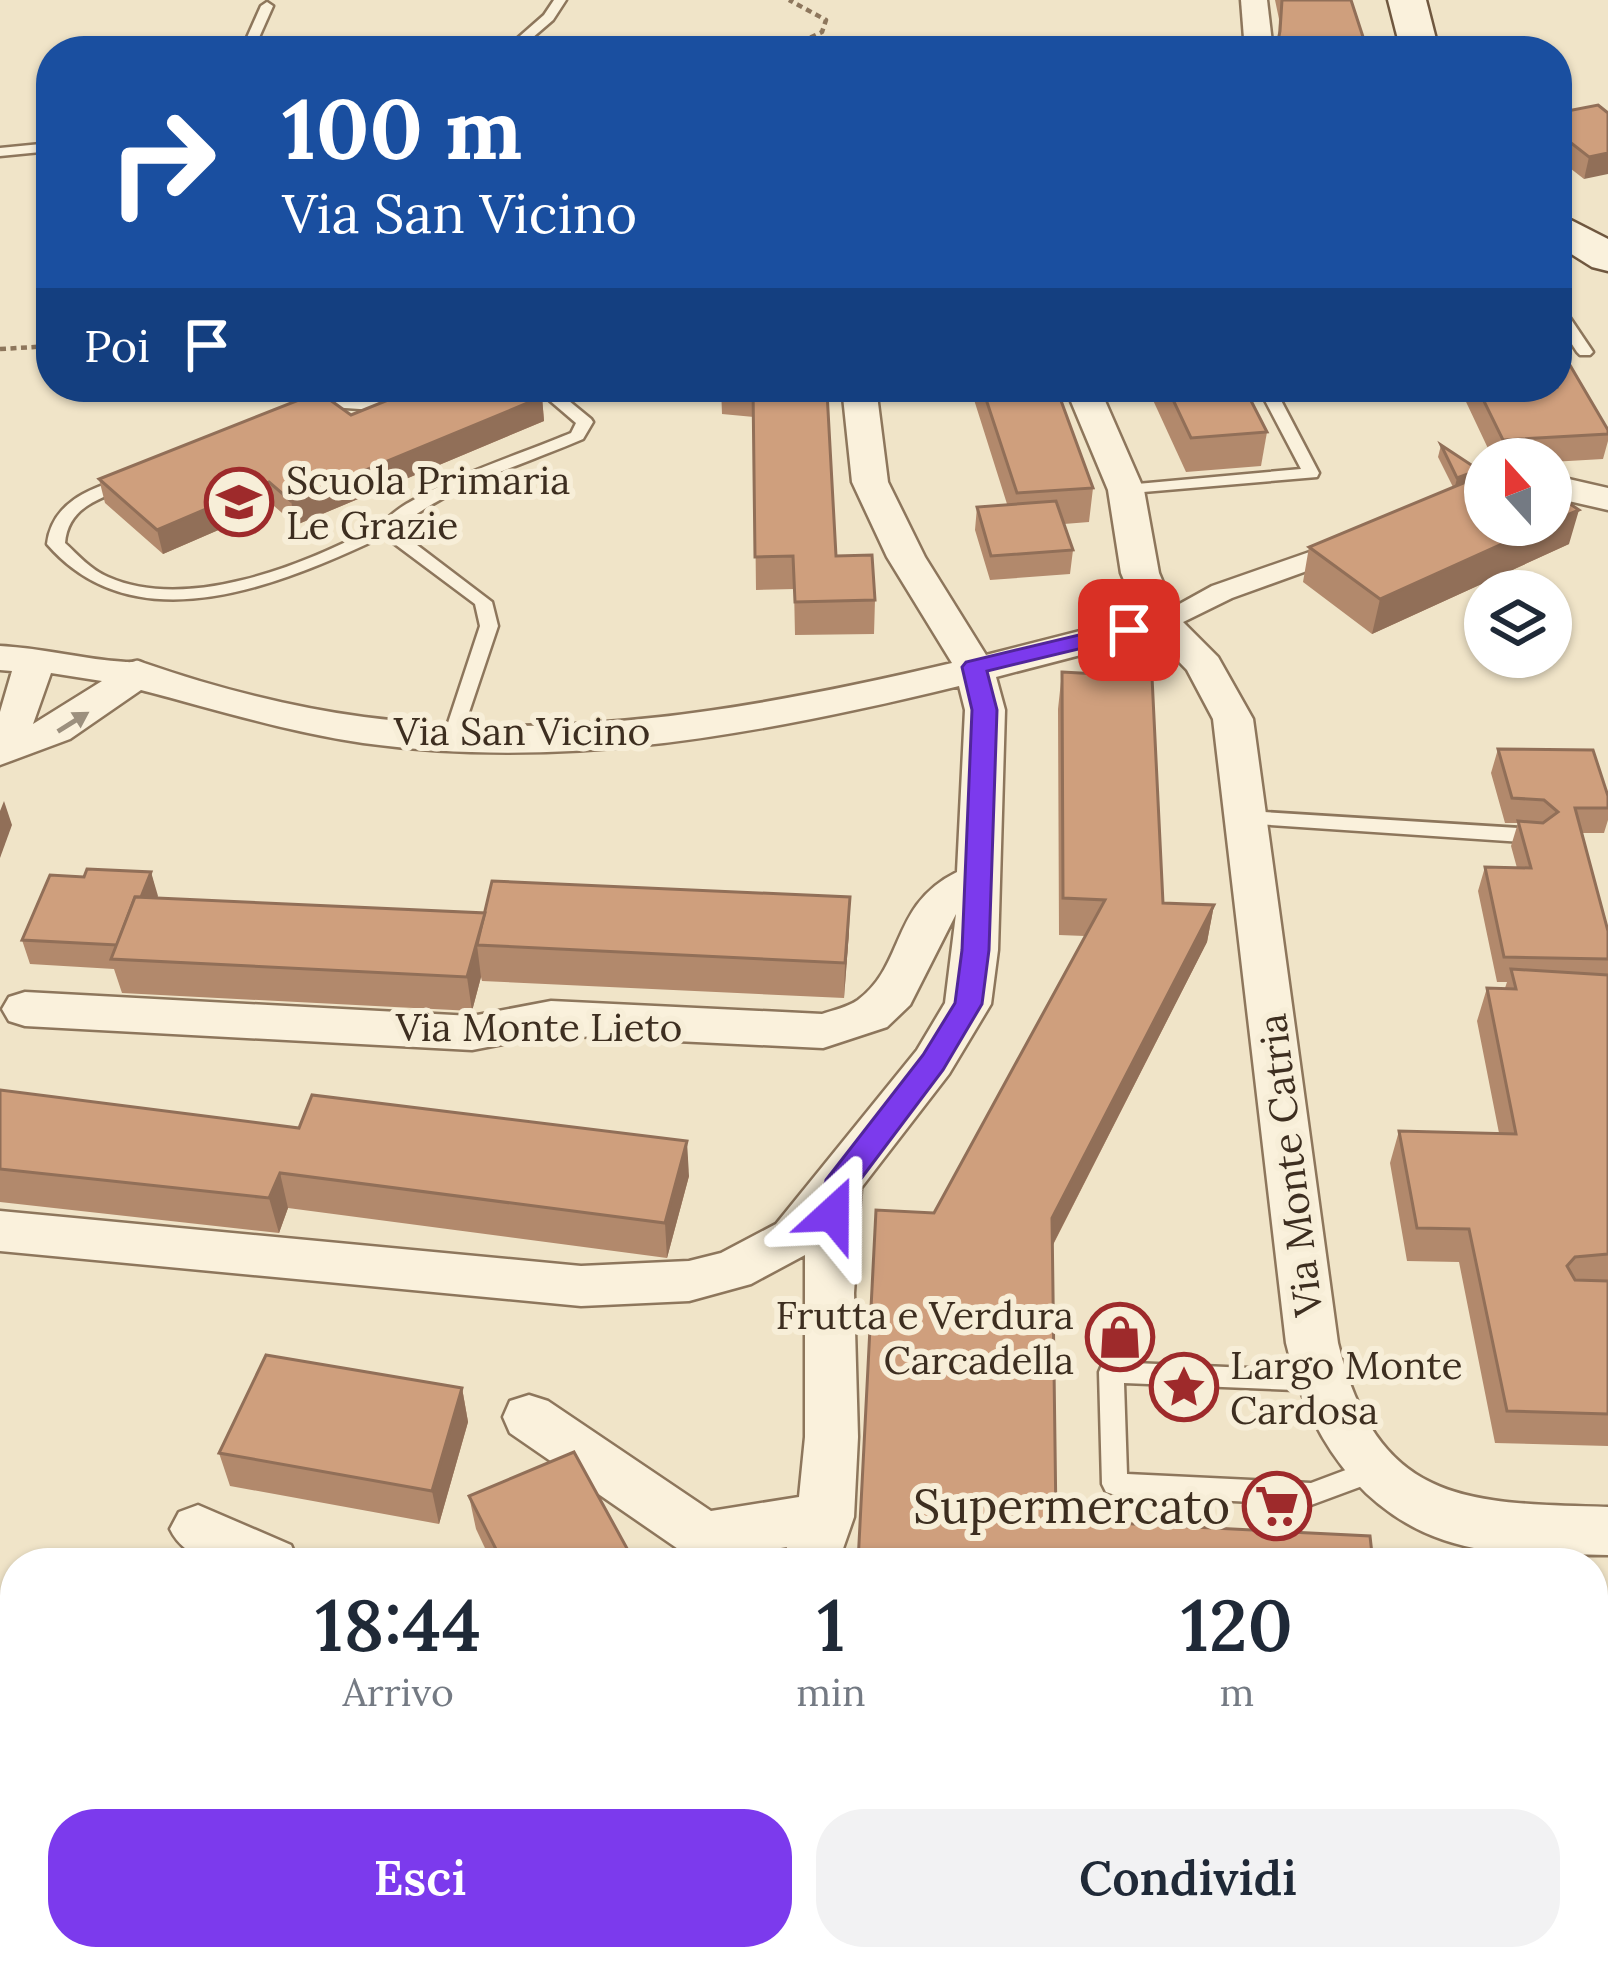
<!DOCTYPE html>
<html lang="it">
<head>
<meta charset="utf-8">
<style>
	:root { --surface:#fff; --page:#f2f2f3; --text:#1f2937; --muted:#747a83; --accent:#7c3aed }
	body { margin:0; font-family:Lora,serif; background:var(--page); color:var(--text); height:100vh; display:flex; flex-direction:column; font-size:45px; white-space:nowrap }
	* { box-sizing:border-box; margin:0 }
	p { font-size:39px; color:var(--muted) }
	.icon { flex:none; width:66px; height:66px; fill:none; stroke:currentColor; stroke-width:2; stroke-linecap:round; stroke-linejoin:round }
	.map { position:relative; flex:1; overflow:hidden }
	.drawer { position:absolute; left:0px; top:1548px; width:1608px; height:423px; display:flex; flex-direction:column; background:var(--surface); border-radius:48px 48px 0 0; box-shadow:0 3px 9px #0004 }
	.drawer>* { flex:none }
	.banner { position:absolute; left:36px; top:36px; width:1536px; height:366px; border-radius:48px; box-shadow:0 3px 9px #0004; background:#1a4fa0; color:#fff; overflow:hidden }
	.needle { width:78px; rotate:339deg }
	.controls { position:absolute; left:1464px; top:438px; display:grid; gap:24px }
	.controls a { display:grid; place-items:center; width:108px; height:108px; border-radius:50%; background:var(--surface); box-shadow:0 3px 9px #0004; font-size:60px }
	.pin { position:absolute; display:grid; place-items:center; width:102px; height:102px; color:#fff; margin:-51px; border-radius:24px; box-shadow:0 6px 18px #0006 }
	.me { position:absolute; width:132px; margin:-66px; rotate:24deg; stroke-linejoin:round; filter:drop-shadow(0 0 9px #0008) }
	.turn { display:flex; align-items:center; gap:42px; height:252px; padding:0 48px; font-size:54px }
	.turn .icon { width:156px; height:156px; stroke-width:2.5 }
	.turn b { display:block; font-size:84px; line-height:102px }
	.then { display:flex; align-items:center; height:114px; padding:0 48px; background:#0003; gap:24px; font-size:45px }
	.eta { display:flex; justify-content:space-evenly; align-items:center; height:204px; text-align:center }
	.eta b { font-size:72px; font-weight:600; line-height:84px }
	.cta { display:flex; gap:24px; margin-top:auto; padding:24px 48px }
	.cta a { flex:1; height:138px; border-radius:48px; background:var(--accent); color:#fff; font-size:48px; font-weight:600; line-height:138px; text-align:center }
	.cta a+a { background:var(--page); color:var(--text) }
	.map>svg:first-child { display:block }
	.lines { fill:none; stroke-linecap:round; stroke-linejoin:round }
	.service-casing { stroke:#8d765c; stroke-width:5 }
	.pedestrian-casing { stroke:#8d765c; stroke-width:5 }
	.minor-casing { stroke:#8d765c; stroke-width:5 }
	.secondary-casing { stroke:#6f573f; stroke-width:5 }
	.path-far1 { stroke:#8d765c; stroke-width:4.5; stroke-dasharray:6 4.5; stroke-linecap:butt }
	.path { stroke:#8d765c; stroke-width:9; stroke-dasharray:10 8; stroke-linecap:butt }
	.service { fill:#faf1dc; fill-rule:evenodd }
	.pedestrian { fill:#faf1dc; fill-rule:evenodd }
	.minor { fill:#faf1dc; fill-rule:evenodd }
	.secondary { fill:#faf1dc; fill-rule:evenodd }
	.wall { fill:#b2896c }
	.shaded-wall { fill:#916f58 }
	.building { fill:#cf9f7d; stroke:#916f58; stroke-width:3 }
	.oneway { fill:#9c907e }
	.route { fill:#7c3aed; stroke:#51269a; stroke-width:3 }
	.labels { text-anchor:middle; stroke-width:12; stroke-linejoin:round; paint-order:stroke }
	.poi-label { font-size:39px; fill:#3d2e20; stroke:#f7eed8; text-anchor:start }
	.street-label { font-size:39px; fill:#3d2e20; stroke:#f7eed8 }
	.near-poi-label { font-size:48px; fill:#3d2e20; stroke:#f7eed8; text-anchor:end }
</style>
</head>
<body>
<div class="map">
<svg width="1608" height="1969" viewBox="0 0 1608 1969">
	<rect width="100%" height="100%" fill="#f0e4c8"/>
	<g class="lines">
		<g class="service-casing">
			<g id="service">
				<polygon points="554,0 566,0 553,20 517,51 503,51 544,15"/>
				<polygon points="267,2 273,6 253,51 241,51 261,6"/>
				<polygon points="356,46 363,51 350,51"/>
				<polygon points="51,143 51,151 0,156 0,148"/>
				<polygon points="1557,304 1562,306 1593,352 1590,355 1580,355 1577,352 1557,321"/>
				<polygon points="439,387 461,387 405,412 330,407 309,414 301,409 328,397 403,402"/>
				<path d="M534 387H552L591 419 593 422 583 439C520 466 449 486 396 529L492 602 498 626 459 742H445L443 738 480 626 475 604 384 536C282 584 136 647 47 544 52 503 88 489 124 478L132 483 130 487C100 498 68 507 65 543 78 555 91 570 108 577 187 612 301 566 372 529 386 521 396 509 410 502 460 473 518 455 571 433L576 423Z"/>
				<polygon points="1258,387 1274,387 1319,473 1317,477 1120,494 1120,486 1126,485 1301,469"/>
				<polygon points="1248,811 1536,829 1546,836 1536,843 1241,823 1238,818 1241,813"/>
				<polygon points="1111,1362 1319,1371 1328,1374 1331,1381 1328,1388 1319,1391 1124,1383 1127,1474 1311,1483 1375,1459 1384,1462 1388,1470 1384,1478 1311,1505 1115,1495 1106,1492 1102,1484 1099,1372 1102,1365"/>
				<polygon points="1496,1515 1505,1518 1515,1563 1489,1563 1483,1526 1487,1518"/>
				<rect x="1376" y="1956" width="30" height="13"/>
			</g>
		</g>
		<g class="pedestrian-casing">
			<polygon id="pedestrian" points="1344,540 1358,548 1354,554 1232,598 1171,628 1161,631 1147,622 1212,586"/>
		</g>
		<g class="minor-casing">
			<g id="minor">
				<polygon points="1241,0 1267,0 1273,51 1245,51"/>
				<path d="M842 387H876L888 482 925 557 986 655 1139 616 1121 573 1108 490 1065 387H1099L1144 490 1159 573 1177 616 1218 657 1253 719 1338 1343C1378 1505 1466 1503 1608 1507V1555C1568 1554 1526 1556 1486 1550 1374 1534 1311 1448 1286 1343L1213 719 1187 670 1154 636 996 677 1005 710 998 950 991 1004 949 1074 861 1188 854 1293 858 1437 854 1517 838 1563H782L787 1547 704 1560 684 1553 510 1433 503 1417 510 1401 529 1395 548 1401 711 1511 799 1497 805 1437V1255L751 1284 689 1301 581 1306 0 1251V1211L581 1266 689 1261 721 1253 776 1224 917 1050 945 1003 956 914 910 1005 887 1027 823 1048 551 1035 472 1050 25 1026 9 1021 2 1009 9 997 25 992 472 1016 551 1001 822 1014C834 1010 848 1007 858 1000 906 964 890 905 957 872L965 710 959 686C762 734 566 771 363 743 287 732 214 709 141 690L70 739 0 765V712L12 671 0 670V646C43 648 86 660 126 662 139 663 132 658 144 663 213 687 290 707 364 717 565 743 757 709 952 663L887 557 852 482ZM51 673 102 681 33 724Z"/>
				<polygon points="1551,475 1608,488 1608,510 1551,497"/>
				<path d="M198 1505 291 1545 299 1563C256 1563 192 1575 170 1529L179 1512Z"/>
				<polygon points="0,1646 15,1651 15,1705 0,1700"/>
				<polygon points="415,1956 478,1956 484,1969 420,1969"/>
				<polygon points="889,1956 953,1956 959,1969 894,1969"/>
			</g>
		</g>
		<g class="secondary-casing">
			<g id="secondary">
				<polygon points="1388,0 1426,0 1439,51 1401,51"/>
				<polygon points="1557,213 1608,239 1608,271 1592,267 1557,245"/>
			</g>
		</g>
		<g class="path-far1">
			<polyline points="782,51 822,32 826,20 789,0"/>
			<polyline points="0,349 51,346"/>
		</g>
		<polyline class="path" points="1593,1727 1608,1728"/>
		<use href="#service" class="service"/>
		<use href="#pedestrian" class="pedestrian"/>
		<use href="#minor" class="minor"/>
		<use href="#secondary" class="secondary"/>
	</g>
	<g class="wall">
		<polygon points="1275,0 1351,0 1278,42 1279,19"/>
		<polygon points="1557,113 1608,113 1584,179 1557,158"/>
		<polygon points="721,387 802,387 800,392 836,556 875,600 874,634 795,635 794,589 756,590 754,417 722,414"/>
		<polygon points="970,387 1056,387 1093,488 1089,522 1064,524 1073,550 1070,574 990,580 975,530 977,507 1007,504"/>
		<polygon points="1147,387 1244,387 1267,432 1261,466 1186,472"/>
		<polygon points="1459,387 1557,387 1608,430 1608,441 1603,459 1551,462 1551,459 1493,459"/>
		<polygon points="542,397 544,421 296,525 274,506 163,554 105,503 99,479 351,415"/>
		<polygon points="1441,445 1477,478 1569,544 1372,634 1303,582 1309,547 1453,487 1438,457"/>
		<polygon points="1062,672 1163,903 1214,905 1207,942 1053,1245 1056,1520 858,1563 934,1213 1085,936 1059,935 1058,709"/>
		<polygon points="1498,749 1608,796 1608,820 1604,833 1582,833 1608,931 1608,1446 1495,1443 1459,1262 1407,1261 1390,1163 1399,1131 1499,1133 1477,1021 1487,988 1505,988 1507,982 1497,982 1478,891 1485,867 1517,868 1511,846 1518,823 1505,823 1491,773"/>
		<polygon points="151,872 157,898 849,932 844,998 482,981 481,977 472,1011 122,993 114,969 30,964 22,940 84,877"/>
		<polygon points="0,1090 689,1176 667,1258 288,1208 279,1233 0,1202"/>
		<polygon points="462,1388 468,1422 439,1524 230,1486 219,1453"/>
		<polygon points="469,1496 635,1563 492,1563 476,1529"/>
		<polygon points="0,1742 15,1747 15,1930 0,1924"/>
		<polygon points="88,1956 302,1956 296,1969 123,1969"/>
		<polygon points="676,1956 840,1956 846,1969 682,1969"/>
		<polygon points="1180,1956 1351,1956 1352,1969 1181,1969"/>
	</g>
	<g class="shaded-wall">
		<polygon points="1608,153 1608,174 1584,179 1589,157"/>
		<polygon points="542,397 544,421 296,525 291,501"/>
		<polygon points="1479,470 1476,482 1454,490 1457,478"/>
		<polygon points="269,482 274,506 163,554 157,530"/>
		<polygon points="1579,510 1569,544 1372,634 1380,599 1544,525 1551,525 1551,522"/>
		<polygon points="4,801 12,825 0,858 0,811"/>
		<polygon points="151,872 158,896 133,960 122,945"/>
		<polygon points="850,897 849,932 844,998 845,963"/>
		<polygon points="1214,905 1207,942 1048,1254 1052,1218"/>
		<polygon points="485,913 477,945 481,977 472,1011 467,977"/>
		<polygon points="687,1141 689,1176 667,1258 665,1223"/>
		<polygon points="280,1173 288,1208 279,1233 269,1198"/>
		<polygon points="462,1388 468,1422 439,1524 432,1491"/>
		<polygon points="272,1956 302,1956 296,1969 267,1969"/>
	</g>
	<g class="building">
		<polygon points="1282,0 1351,0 1364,40 1363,51 1276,51 1280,31"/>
		<polygon points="1598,105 1608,113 1608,153 1589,157 1557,132 1557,113"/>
		<polygon points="1564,355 1608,430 1608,434 1503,440 1477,387 1557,387 1557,356"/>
		<polygon points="420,387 527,387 542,397 291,501 269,482 157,530 99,479 319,392 351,415"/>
		<polygon points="753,387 792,387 790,393 827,392 836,556 872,555 875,600 795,602 793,556 755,557"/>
		<polygon points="982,387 1056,387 1093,488 1017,493"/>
		<polygon points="1167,387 1244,387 1267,432 1191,438"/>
		<polygon points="1441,445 1479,470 1457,478"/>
		<polygon points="1485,474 1485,525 1544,525 1380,599 1309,547"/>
		<polygon points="1551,491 1579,510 1551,522"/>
		<polygon points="1056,501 1073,550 991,556 977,507"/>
		<polygon points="1062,672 1152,677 1163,903 1214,905 1052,1218 1056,1520 1370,1536 1373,1563 858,1563 876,1210 934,1213 1105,900 1063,898"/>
		<polygon points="1498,749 1593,750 1608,796 1608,808 1575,808 1608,931 1608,959 1504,957 1485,867 1531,868 1518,821 1543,823 1558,812 1544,800 1512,798"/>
		<polygon points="87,869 151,872 141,897 135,897 117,945 22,940 50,875 84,877"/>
		<polygon points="492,881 850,897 845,963 477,945"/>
		<polygon points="135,897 485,913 467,977 111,959"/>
		<polygon points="1511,969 1608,975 1608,1254 1575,1257 1567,1266 1575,1280 1608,1281 1608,1414 1507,1411 1469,1229 1417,1228 1399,1131 1516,1134 1487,988 1516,989"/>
		<polygon points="0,1090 299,1128 312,1095 687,1141 665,1223 280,1173 269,1198 0,1169"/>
		<polygon points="266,1355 462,1388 432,1491 219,1453"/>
		<polygon points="574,1452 635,1563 503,1563 469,1496"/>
		<polygon points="0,1742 15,1747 15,1901 0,1895"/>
		<polygon points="169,1956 272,1956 267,1969 205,1969"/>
		<polygon points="686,1956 840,1956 846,1969 693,1969"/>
		<polygon points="1191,1956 1351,1956 1352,1969 1191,1969"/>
	</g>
	<defs><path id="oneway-solid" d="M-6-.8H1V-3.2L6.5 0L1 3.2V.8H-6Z" transform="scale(3)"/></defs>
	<use class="oneway" href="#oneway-solid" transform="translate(73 722) rotate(-32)"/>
	<polygon class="route" points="1129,623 1140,630 1137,635 987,671 997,710 989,950 982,1004 943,1070 851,1192 844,1222 823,1222 818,1214 826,1180 923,1055 955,1003 962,950 972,710 962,667 966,662"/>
	<defs>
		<g id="school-ring" transform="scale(3.45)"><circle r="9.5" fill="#f7eed8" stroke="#9e2a2b" stroke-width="1.5"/><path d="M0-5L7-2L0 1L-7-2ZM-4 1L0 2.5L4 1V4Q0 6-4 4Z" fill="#9e2a2b"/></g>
		<g id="shop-ring" transform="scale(3.45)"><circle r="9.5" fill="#f7eed8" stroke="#9e2a2b" stroke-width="1.5"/><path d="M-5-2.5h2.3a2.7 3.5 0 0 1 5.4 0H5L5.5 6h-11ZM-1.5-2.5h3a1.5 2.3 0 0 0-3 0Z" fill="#9e2a2b"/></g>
		<g id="sight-ring" transform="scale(3.45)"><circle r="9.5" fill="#f7eed8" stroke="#9e2a2b" stroke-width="1.5"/><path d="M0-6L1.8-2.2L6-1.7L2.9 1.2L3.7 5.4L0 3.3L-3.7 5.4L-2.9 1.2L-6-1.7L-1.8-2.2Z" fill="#9e2a2b"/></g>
		<g id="supermarket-ring" transform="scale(3.45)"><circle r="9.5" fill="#f7eed8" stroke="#9e2a2b" stroke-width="1.5"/><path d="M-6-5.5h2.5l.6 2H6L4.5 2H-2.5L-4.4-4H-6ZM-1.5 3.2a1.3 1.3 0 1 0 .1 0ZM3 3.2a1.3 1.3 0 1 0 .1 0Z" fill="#9e2a2b"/></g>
	</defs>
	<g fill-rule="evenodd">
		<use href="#school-ring" x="239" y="502"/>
		<use href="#shop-ring" x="1120" y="1337"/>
		<use href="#sight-ring" x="1184" y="1387"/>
		<use href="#supermarket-ring" x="1277" y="1506"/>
	</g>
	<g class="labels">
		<g class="poi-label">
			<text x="286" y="494">Scuola Primaria<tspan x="286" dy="45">Le Grazie</tspan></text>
			<text x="1074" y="1329" text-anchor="end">Frutta e Verdura<tspan x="1074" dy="45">Carcadella</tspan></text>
			<text x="1230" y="1379">Largo Monte<tspan x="1230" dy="45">Cardosa</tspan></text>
		</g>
		<g class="street-label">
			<text x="522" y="745">Via San Vicino</text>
			<text x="539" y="1041">Via Monte Lieto</text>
			<text transform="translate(1290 1165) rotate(-97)" y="14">Via Monte Catria</text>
		</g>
		<g class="near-poi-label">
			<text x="1230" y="1523">Supermercato</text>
		</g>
	</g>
</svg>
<div class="controls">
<a><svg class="needle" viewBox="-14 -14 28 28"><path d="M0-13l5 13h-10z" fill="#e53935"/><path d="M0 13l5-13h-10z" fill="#747a83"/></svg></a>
<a><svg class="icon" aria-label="layers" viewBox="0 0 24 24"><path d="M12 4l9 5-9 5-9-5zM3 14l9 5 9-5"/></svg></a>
</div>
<div class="pin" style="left:1129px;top:630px;background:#d93025"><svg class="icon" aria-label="arrive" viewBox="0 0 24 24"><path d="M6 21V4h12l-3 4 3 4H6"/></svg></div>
<svg class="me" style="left:833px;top:1214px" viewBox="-20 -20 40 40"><path d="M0-17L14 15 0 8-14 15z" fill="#7c3aed" stroke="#fff" stroke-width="4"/></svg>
<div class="banner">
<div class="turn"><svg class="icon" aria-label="right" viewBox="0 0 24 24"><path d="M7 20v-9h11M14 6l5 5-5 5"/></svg><div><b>100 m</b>Via San Vicino</div></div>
<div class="then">Poi<svg class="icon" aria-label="arrive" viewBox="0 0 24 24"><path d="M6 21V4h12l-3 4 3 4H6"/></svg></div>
</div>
<section class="drawer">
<div class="eta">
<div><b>18:44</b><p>Arrivo</p></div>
<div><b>1</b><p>min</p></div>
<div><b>120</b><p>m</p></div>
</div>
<div class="cta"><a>Esci</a><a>Condividi</a></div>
</section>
</div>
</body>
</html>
